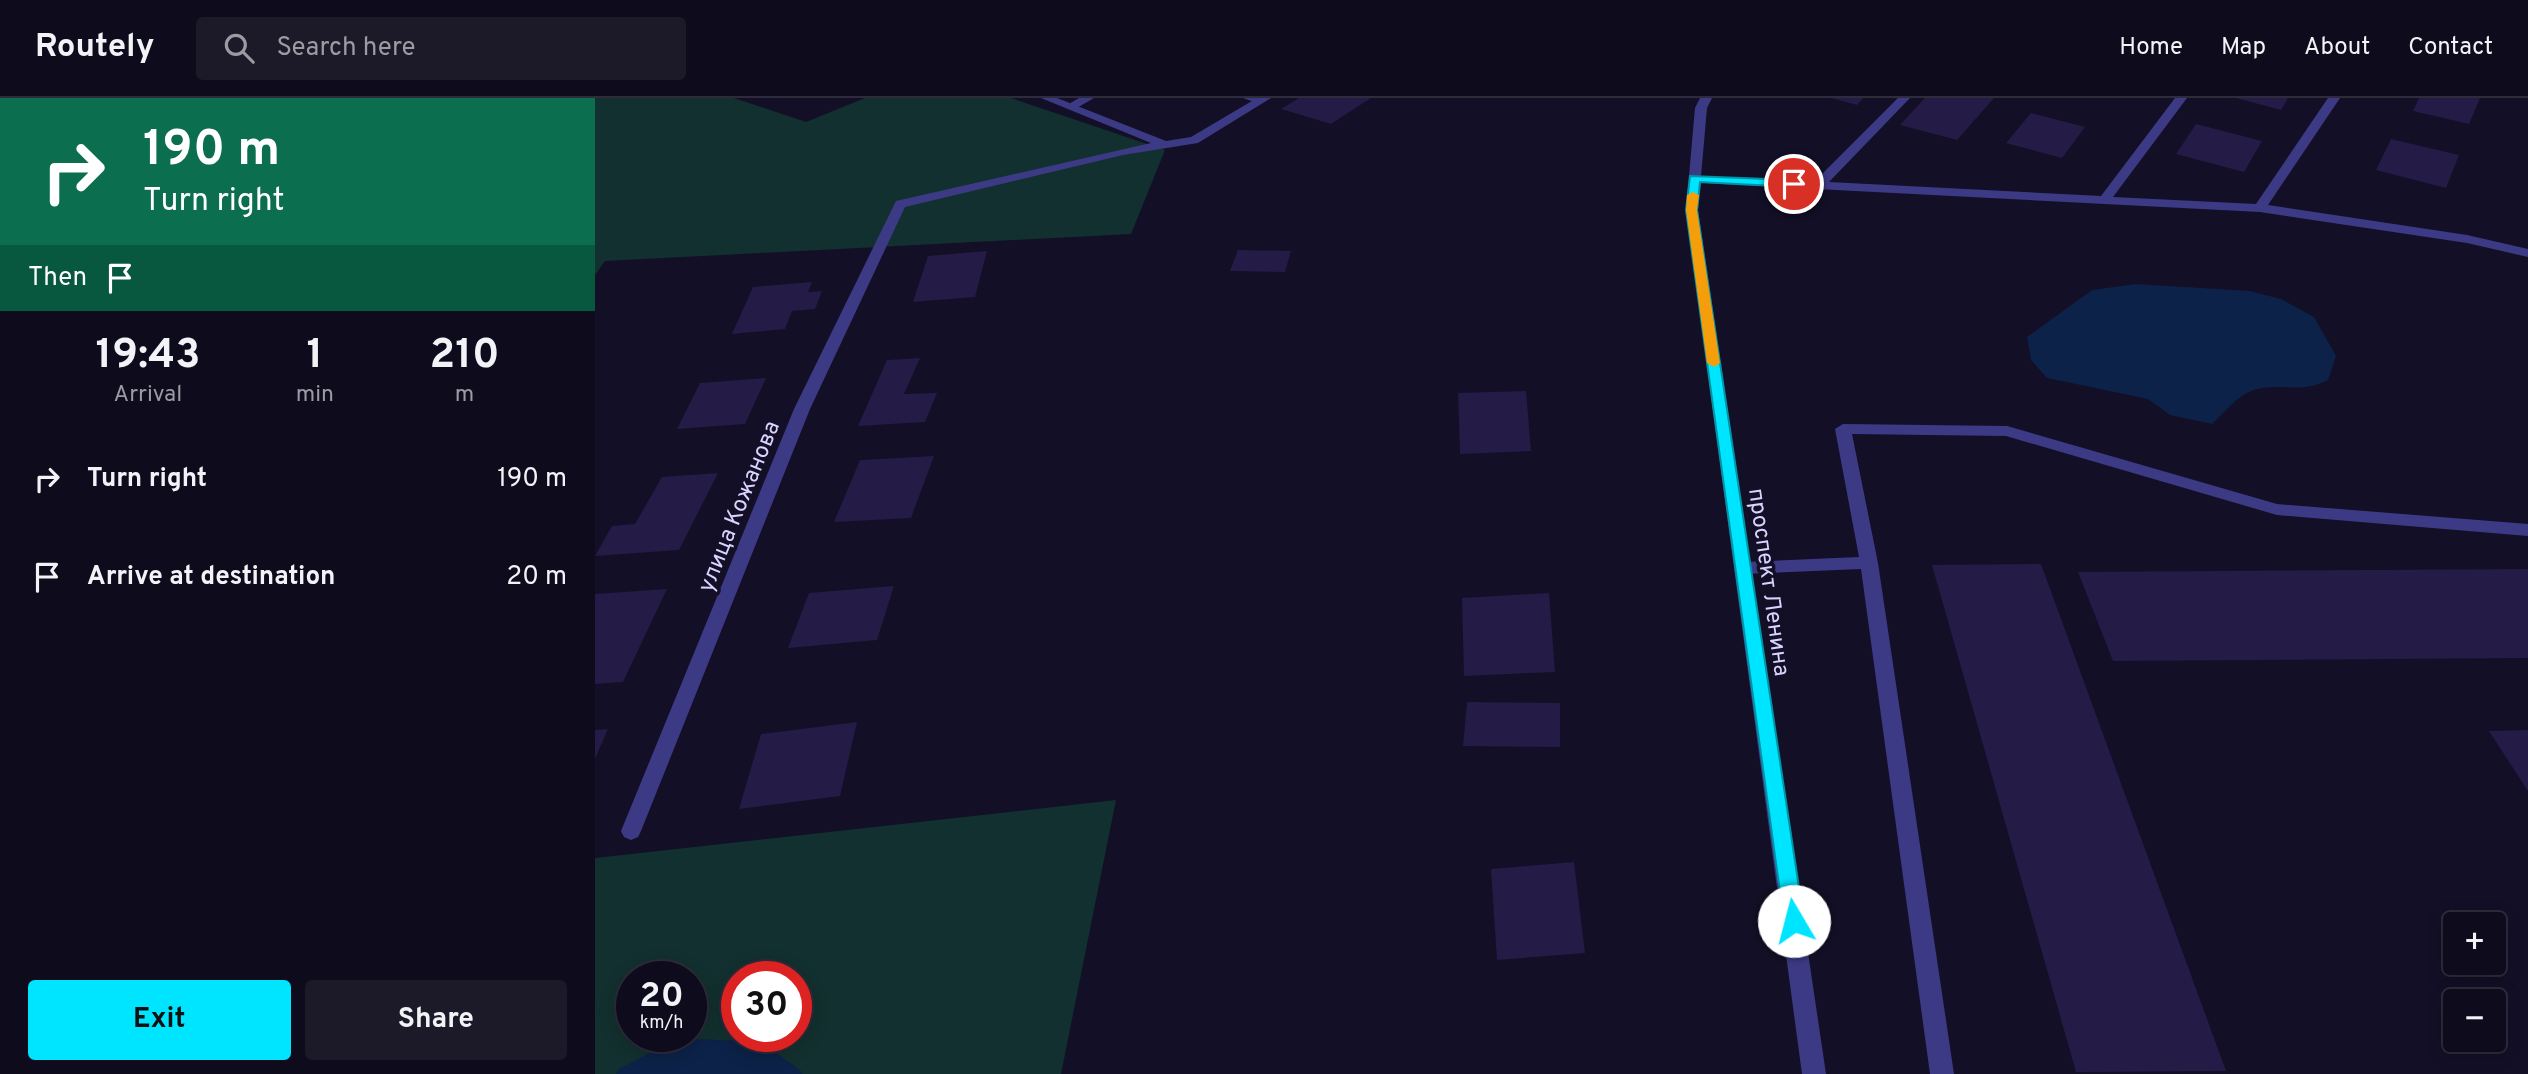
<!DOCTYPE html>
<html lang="en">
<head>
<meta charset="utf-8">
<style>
	:root { --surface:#0e0b1c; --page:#1c1929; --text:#f1f3f6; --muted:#9b9ba3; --line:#2e2b3b; --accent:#00e5ff }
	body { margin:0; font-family:Overpass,sans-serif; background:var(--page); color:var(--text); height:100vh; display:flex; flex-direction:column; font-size:26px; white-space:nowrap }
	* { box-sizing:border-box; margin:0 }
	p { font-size:23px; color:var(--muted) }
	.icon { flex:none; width:38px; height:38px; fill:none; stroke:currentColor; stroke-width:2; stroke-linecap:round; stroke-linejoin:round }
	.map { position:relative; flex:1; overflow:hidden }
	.panel { display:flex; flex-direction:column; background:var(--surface); width:595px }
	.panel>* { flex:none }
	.guide { background:#0b6e4f; color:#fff; overflow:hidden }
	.fabs { position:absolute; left:1848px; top:814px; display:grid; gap:14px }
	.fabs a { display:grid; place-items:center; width:63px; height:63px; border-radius:7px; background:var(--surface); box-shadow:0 4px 18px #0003,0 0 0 2px var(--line); font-size:35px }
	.speed { position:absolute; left:21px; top:863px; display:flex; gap:14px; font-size:35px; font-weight:700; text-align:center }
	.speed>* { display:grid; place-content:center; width:91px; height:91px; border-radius:50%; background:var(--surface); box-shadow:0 4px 18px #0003,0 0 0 2px var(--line); line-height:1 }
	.speed small { font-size:18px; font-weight:400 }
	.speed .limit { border:10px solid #d22; background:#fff; color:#111 }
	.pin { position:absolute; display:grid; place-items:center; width:60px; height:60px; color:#fff; margin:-30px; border:4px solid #fff; border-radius:50%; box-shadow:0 2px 7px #0007 }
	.me { position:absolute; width:77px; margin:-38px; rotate:352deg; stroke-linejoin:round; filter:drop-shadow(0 0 5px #0008) }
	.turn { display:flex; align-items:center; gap:24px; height:147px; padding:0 28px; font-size:32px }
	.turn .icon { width:91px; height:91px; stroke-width:2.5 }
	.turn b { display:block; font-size:49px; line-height:60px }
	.then { display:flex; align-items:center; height:66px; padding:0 28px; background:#0003; gap:14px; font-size:26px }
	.eta { display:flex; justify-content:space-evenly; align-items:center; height:119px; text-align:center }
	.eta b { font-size:42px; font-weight:700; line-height:49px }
	.primary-button { display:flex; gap:14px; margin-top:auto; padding:14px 28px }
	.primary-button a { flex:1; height:80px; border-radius:7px; background:var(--accent); color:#111; font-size:28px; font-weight:700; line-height:80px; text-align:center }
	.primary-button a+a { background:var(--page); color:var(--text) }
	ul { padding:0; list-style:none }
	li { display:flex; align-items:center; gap:21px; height:98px; padding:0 28px }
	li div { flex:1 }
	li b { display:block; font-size:26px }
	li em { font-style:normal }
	header { display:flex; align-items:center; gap:42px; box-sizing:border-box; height:98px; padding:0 35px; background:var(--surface); border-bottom:2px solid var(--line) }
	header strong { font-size:33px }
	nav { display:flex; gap:38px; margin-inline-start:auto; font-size:24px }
	.search { width:490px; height:63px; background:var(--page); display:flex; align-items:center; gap:18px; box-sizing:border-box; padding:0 24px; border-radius:7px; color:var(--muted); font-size:26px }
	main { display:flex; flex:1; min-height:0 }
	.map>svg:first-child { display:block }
	.green { fill:#12302f; fill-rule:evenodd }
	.water { fill:#0c2248 }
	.building { fill:#241b47 }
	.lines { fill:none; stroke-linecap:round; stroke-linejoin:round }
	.lane { fill:#3d3a85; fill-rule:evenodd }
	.street { fill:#3d3a85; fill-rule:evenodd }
	.route { fill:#00e5ff; stroke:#0095a6; stroke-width:2 }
	.slow { fill:#f59e0b }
	.labels { text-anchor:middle; stroke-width:7; stroke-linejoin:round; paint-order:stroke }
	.street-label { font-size:23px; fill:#d9d4ff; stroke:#130f26 }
</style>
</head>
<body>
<header>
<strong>Routely</strong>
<div class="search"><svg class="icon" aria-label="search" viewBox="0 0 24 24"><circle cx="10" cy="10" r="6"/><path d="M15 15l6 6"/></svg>Search here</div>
<nav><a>Home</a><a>Map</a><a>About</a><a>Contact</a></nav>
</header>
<main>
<section class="panel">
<div class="guide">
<div class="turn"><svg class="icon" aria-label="right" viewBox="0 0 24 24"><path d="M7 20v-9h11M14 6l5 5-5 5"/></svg><div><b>190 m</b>Turn right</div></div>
<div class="then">Then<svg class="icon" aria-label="arrive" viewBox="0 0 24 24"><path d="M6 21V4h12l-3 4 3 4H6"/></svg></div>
</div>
<div class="eta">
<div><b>19:43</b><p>Arrival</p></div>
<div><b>1</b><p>min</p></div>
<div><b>210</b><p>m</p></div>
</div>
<ul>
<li><svg class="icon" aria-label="right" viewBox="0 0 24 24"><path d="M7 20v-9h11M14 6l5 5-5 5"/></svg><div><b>Turn right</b></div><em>190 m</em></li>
<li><svg class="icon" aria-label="arrive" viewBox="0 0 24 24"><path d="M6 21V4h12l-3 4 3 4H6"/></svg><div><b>Arrive at destination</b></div><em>20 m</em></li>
</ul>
<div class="primary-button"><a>Exit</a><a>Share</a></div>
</section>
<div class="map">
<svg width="1933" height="976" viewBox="0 0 1933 976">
	<rect width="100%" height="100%" fill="#130f26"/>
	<g class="green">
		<polygon points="0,0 139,0 211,24 270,0 416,0 570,52 536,136 10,163 0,177"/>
		<path d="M521 702 466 976H0V760ZM37 878H96V938H37ZM142 878H201V938H142Z"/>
	</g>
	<g class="water">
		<path d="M1541 186 1655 193 1686 201 1719 219 1741 258 1733 282C1705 297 1683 283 1656 293 1641 299 1629 315 1617 326L1575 317 1553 301 1452 280 1436 262 1432 239 1497 192Z"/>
		<polygon points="83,940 166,944 206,973 207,976 21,976 24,971"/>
	</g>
	<g class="building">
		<polygon points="704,0 776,0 736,26 686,11"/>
		<polygon points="1236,0 1268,0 1262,7"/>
		<polygon points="1330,0 1399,0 1362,42 1305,27"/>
		<polygon points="1641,0 1693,0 1686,12"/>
		<polygon points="1824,0 1885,0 1874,26 1818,13"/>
		<polygon points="1436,15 1490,29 1467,60 1411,45"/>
		<polygon points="1601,26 1667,43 1649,74 1581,56"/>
		<polygon points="1796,41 1864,57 1851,90 1781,72"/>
		<polygon points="643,152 696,153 690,174 635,173"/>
		<polygon points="392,153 380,199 318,204 333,158"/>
		<polygon points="217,184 213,194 227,193 220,211 197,213 190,231 137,236 158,189"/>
		<polygon points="325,260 309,296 342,295 330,324 263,328 292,262"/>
		<polygon points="171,280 150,326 82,331 105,285"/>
		<polygon points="931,293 936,353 865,356 863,295"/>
		<polygon points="339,358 316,420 239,424 265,362"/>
		<polygon points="123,375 84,452 0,458 17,428 40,426 67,379"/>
		<polygon points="1446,466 1631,973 1481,974 1337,467"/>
		<polygon points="1933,471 1933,560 1518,563 1483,474"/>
		<polygon points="299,488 282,542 193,550 214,495"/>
		<polygon points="72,491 28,584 0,586 0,496"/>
		<polygon points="954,495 960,574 869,578 867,500"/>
		<polygon points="872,604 965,605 965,649 868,648"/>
		<polygon points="262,624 245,698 144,711 166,636"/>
		<polygon points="13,631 0,661 0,632"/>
		<polygon points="1933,632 1933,693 1894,633"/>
		<polygon points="979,764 990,855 902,862 896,771"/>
	</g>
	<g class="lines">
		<g class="lane">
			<polygon points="484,0 499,0 480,11 472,11 472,7"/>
			<polygon points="648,0 667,0 671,3 665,6"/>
			<polygon points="1248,326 1412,328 1682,406 1933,426 1933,438 1682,417 1411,338 1257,336 1283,465 1359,976 1335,976 1266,471 1148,476 1139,470 1148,464 1264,459 1240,331"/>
		</g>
		<g class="street">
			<polygon points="446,0 462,0 571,43 596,39 662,0 676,0 603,45 528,57 310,109 215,311 46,733 43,739 36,742 29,739 26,733 199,311 301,103 556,45"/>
			<polygon points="1105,0 1117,0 1112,10 1106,78 1220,83 1303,0 1315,0 1234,84 1506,98 1580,0 1592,0 1518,99 1661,106 1733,0 1745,0 1673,107 1872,137 1933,151 1933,159 1872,145 1665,114 1106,85 1103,112 1231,976 1207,976 1091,112 1100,10"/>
		</g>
	</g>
	<polygon class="route" points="1095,78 1199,82 1205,86 1199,89 1105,84 1102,112 1209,823 1206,829 1199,832 1192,829 1189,823 1091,112"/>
	<polygon class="slow" points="1098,94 1104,97 1102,112 1125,265 1119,269 1112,265 1091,112 1092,97"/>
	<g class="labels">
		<g class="street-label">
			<text transform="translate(143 408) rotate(-68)" y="8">улица Кожанова</text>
			<text transform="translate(1175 484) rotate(82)" y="8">проспект Ленина</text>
		</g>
	</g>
</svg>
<div class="fabs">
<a>+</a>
<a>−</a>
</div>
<div class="speed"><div>20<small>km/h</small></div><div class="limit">30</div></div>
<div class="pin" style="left:1199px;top:86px;background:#d93025"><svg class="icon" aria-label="arrive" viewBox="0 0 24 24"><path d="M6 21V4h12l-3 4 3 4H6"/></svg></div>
<svg class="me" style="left:1199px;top:823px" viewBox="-20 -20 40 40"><circle r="19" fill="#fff"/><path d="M0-13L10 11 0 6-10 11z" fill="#00e5ff"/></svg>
</div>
</main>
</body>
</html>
